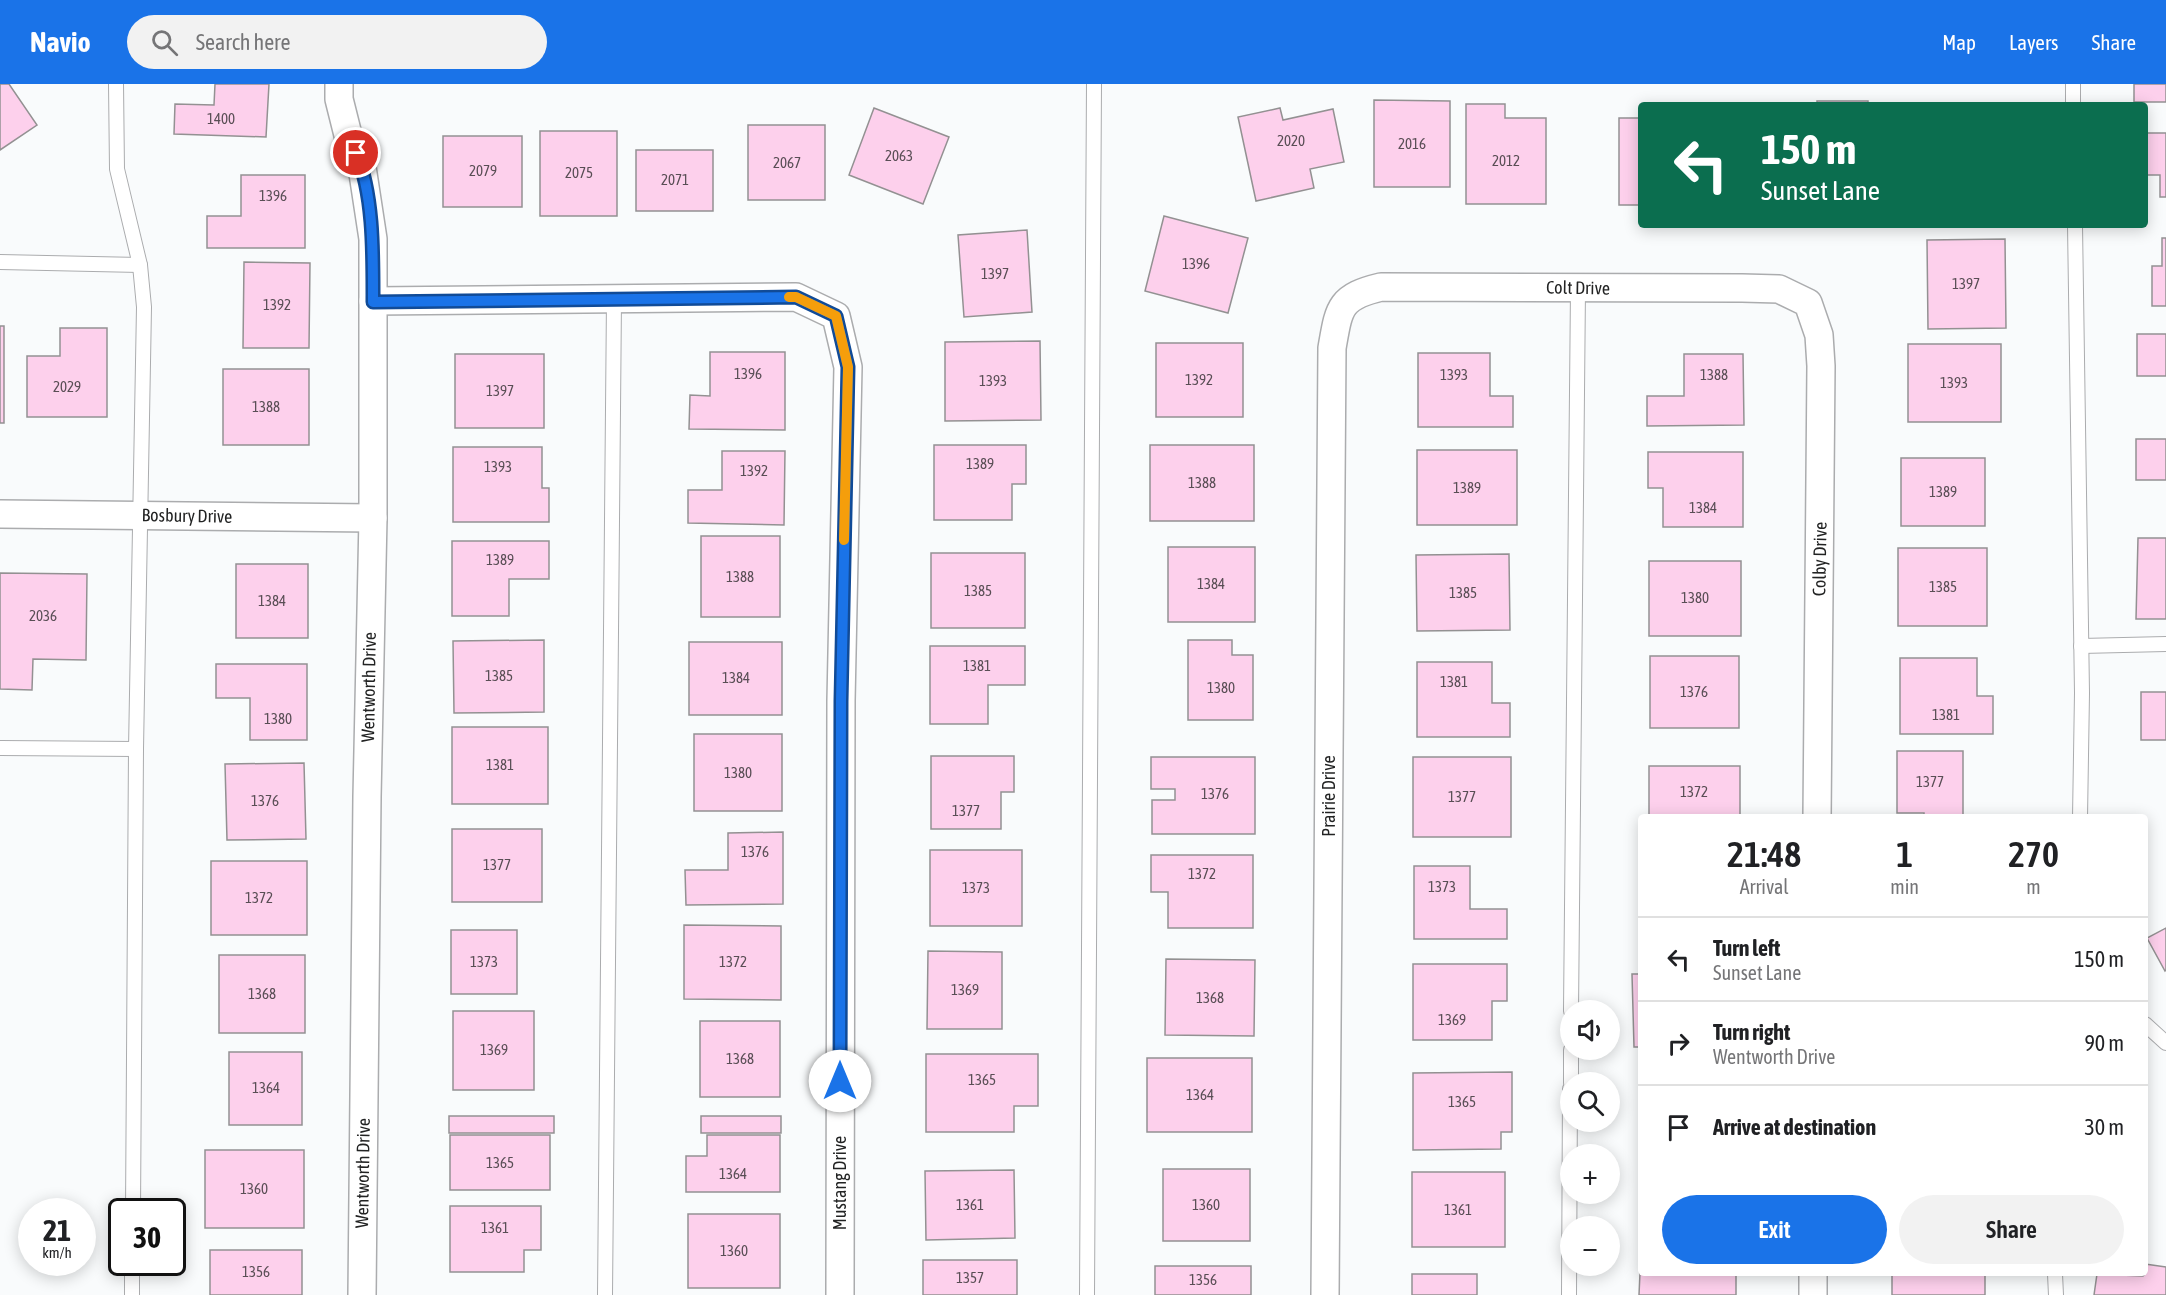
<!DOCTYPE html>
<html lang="en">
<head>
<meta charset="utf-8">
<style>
	:root { --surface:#fff; --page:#f2f2f2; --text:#202124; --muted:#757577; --line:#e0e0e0; --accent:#1a73e8 }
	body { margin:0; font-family:"Asap Condensed",sans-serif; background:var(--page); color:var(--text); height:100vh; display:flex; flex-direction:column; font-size:22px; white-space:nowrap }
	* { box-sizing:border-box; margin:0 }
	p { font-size:20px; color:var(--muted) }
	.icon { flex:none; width:33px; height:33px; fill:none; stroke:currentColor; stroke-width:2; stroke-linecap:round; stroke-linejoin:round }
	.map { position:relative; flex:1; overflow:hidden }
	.sheet { position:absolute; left:1638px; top:730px; width:510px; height:462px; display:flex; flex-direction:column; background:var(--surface); border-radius:6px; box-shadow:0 3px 15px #0003 }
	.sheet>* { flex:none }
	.top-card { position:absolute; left:1638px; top:18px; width:510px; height:126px; border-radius:6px; box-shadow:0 3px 15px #0003; background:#0b6e4f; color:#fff; overflow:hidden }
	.buttons { position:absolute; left:1560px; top:916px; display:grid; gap:12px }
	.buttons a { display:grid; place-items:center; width:60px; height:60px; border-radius:50%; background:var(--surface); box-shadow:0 3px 15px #0003; font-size:30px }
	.speed { position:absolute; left:18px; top:1114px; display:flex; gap:12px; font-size:30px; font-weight:700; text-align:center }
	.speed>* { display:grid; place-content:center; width:78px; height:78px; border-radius:50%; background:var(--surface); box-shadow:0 3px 15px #0003; line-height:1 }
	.speed small { font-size:15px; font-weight:400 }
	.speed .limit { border:3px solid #111; border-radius:9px; background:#fff; color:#111 }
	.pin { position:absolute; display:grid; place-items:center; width:51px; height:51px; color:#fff; margin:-26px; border:3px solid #fff; border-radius:50%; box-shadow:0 2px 6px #0007 }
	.me { position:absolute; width:66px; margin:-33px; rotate:0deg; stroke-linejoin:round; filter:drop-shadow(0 0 4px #0008) }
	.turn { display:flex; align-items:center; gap:21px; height:126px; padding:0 24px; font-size:27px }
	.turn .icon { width:78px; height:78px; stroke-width:2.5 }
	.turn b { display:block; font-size:42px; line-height:51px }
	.eta { display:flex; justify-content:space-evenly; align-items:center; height:102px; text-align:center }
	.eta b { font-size:36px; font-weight:600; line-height:42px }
	.primary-button { display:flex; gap:12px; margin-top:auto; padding:12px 24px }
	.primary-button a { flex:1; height:69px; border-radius:36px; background:var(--accent); color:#fff; font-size:24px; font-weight:600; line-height:69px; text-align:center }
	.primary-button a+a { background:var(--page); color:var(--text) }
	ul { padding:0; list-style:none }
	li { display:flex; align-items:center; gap:18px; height:84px; padding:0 24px; border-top:2px solid var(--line) }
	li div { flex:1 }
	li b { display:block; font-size:22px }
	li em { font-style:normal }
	header { display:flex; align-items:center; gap:36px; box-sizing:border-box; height:84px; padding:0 30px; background:var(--accent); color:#fff }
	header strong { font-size:28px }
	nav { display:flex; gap:33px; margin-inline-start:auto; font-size:21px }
	.search { width:420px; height:54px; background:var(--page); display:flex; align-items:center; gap:15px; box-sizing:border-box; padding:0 21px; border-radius:33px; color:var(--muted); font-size:22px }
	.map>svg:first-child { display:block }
	.building { fill:#fdd0ec; stroke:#939192; stroke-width:1.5 }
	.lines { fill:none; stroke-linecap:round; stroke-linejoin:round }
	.service-casing { stroke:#abacae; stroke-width:16 }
	.minor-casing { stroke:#abacae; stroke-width:30 }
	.service { stroke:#fff; stroke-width:14 }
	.minor { stroke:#fff; stroke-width:27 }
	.route-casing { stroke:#114b97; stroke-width:15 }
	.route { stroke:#1a73e8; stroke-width:10 }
	.slow { stroke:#f59e0b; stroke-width:10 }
	.labels { text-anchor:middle; stroke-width:4.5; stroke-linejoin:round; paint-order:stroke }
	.number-label { font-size:15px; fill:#594e55 }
	.street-label { font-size:18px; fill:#222323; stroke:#fff }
</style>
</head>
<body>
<header>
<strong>Navio</strong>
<div class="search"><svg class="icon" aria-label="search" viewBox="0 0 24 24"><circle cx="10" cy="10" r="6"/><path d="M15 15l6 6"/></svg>Search here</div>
<nav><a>Map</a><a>Layers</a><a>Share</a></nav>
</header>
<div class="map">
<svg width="2166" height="1211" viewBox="0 0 2166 1211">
	<rect width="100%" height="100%" fill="#f9fbfc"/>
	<g class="building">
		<polygon points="0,0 9,0 37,41 0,66"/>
		<polygon points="215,0 269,0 266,53 174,50 175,20 214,21"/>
		<rect x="2134" y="0" width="32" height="18"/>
		<polygon points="1374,16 1450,17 1450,103 1374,103"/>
		<rect x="1817" y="17" width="51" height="4"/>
		<polygon points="1466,20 1505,20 1505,34 1546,34 1546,120 1466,120"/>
		<rect x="1711" y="20" width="77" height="1"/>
		<polygon points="874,24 949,53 923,120 849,91"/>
		<polygon points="1280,24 1283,36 1333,25 1344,78 1310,85 1314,104 1256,117 1238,33"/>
		<rect x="1619" y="34" width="22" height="87"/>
		<rect x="748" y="41" width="77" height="75"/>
		<rect x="540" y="47" width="77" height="85"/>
		<polygon points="2145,49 2166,49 2166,113 2160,113 2160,91 2145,91"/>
		<rect x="443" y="52" width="79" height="71"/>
		<rect x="636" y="66" width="77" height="61"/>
		<polygon points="241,91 305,91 305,164 207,164 207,132 241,132"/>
		<polygon points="1164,132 1248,154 1228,229 1145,207"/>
		<polygon points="1027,146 1032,228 964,233 958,151"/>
		<polygon points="2162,154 2166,154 2166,222 2152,222 2152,182 2162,182"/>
		<polygon points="2005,155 2006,244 1928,245 1927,156"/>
		<polygon points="244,178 310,179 309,264 243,264"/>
		<rect x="0" y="242" width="4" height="97"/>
		<polygon points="60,244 107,244 107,333 27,333 27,272 60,272"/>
		<rect x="2137" y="250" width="29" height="42"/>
		<polygon points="1040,257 1041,336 945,337 945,258"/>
		<rect x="1156" y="259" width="87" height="74"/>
		<rect x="1908" y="260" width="93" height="78"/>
		<polygon points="710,268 785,268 785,346 689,345 690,311 710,312"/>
		<polygon points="1418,269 1490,269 1490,312 1513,312 1513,343 1418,343"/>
		<rect x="455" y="270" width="89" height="74"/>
		<polygon points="1684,270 1743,270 1744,341 1647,342 1647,312 1684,312"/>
		<rect x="223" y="285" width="86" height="76"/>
		<rect x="2136" y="355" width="30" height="41"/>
		<polygon points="934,361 1026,361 1026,400 1012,400 1012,436 934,436"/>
		<rect x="1150" y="361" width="104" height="76"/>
		<polygon points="453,363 542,363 542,404 549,404 549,438 453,438"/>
		<rect x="1417" y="366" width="100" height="75"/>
		<polygon points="722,367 785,367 784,441 688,439 688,406 722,406"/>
		<polygon points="1648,368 1743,368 1743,443 1663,443 1663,404 1648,404"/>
		<rect x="1901" y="374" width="84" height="68"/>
		<rect x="701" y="452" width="79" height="81"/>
		<polygon points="2138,454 2166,454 2166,535 2136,535"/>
		<polygon points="452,457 549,457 549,495 509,495 509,532 452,532"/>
		<rect x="1168" y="463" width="87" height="75"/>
		<rect x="1898" y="464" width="89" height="78"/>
		<rect x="931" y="469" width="94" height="75"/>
		<polygon points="1509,470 1510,546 1417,547 1416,471"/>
		<rect x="1649" y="477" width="92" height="75"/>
		<rect x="236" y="480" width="72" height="74"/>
		<polygon points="0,489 87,490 86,576 33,575 32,606 0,605"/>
		<polygon points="544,556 544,628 454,629 453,557"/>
		<polygon points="1188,556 1232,556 1232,571 1253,571 1253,636 1188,636"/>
		<rect x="689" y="558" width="93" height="73"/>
		<polygon points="930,562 1025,562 1025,601 988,601 988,640 930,640"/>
		<rect x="1650" y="572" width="89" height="72"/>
		<polygon points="1900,574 1977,574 1977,612 1993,612 1993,650 1900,650"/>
		<polygon points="1417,578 1492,578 1492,619 1510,619 1510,653 1417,653"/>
		<polygon points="216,580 307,580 307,656 250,656 250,614 216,614"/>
		<rect x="2141" y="608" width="25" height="48"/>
		<rect x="452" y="643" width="96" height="77"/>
		<rect x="694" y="650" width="88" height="77"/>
		<polygon points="1897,667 1963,667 1963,734 1924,734 1924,729 1897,729"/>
		<polygon points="931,672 1014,672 1014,708 1001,708 1001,745 931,745"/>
		<polygon points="1151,673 1255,673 1255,750 1152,750 1152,716 1175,716 1175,705 1151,705"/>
		<rect x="1413" y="673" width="98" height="80"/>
		<polygon points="304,679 306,755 227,756 225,680"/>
		<rect x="1649" y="682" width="91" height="52"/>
		<rect x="452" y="745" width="90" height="73"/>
		<polygon points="783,748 783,820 686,821 685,786 728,786 728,749"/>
		<rect x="930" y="766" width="92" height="76"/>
		<polygon points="1151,771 1253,771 1253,844 1168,844 1168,808 1151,808"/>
		<rect x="211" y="777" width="96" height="74"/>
		<polygon points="1414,782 1470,782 1470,825 1507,825 1507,855 1414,855"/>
		<polygon points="684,841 781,842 781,916 684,915"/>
		<polygon points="2166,844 2166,886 2165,887 2147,854"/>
		<rect x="451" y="846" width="66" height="64"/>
		<polygon points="928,867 1002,868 1002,945 927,945"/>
		<rect x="219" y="871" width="86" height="78"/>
		<polygon points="1166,875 1255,876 1254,952 1165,951"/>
		<polygon points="1413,880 1507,880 1507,917 1492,917 1492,956 1413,956"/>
		<polygon points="1632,890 1641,890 1641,963 1634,963"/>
		<rect x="453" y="927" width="81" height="79"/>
		<rect x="700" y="937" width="80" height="76"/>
		<rect x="229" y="968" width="73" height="73"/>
		<polygon points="926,970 1038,970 1038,1022 1014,1022 1014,1048 926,1048"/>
		<rect x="1147" y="974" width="105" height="74"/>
		<polygon points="1512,988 1512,1048 1501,1048 1501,1065 1413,1066 1413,989"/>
		<rect x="449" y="1032" width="105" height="17"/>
		<rect x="701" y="1032" width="80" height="17"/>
		<rect x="450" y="1051" width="100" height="55"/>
		<polygon points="707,1051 780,1051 780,1108 686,1108 686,1072 707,1072"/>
		<rect x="205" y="1066" width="99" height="78"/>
		<rect x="1163" y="1085" width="87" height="72"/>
		<polygon points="1014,1086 1015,1154 926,1156 925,1087"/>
		<rect x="1412" y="1088" width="93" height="75"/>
		<polygon points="450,1122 541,1122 541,1166 524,1166 524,1188 450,1188"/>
		<rect x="688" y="1130" width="92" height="74"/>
		<rect x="210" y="1166" width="92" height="45"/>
		<rect x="923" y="1176" width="94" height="35"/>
		<polygon points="2145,1180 2166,1183 2166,1211 2094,1211 2097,1190 2143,1192 2145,1190"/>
		<rect x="1155" y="1182" width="96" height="29"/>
		<polygon points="1640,1189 1736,1190 1736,1211 1639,1211"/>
		<rect x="1412" y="1190" width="65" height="21"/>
		<rect x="1892" y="1190" width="93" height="21"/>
	</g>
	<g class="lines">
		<g class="service-casing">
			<g id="service">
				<polyline points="2073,0 2073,21"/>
				<polyline points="2075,141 2082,609 2080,734"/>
				<polyline points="0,178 140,181"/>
				<polyline points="2081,562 2166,560"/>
				<polyline points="0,664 136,665 144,223 140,181 117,85 116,0"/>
				<polyline points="1571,927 1578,205"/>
				<polyline points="2145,940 2166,959"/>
				<polyline points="1571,999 1571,966"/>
				<polyline points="133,1128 136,665"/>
				<polyline points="2055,1190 2056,1211"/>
				<polyline points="132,1211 132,1179"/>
				<polyline points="605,1211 614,215"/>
				<polyline points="1087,1211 1094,0"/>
				<polyline points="1569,1211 1570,1005"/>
			</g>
		</g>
		<g class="minor-casing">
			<g id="minor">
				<polyline points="339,0 339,15 349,55 362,83 373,155 373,434 367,713 362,1211"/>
				<polyline points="373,217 796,213 836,232 848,283 841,617 840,1211"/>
				<polyline points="0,430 373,434"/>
				<path d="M1325 1211 1332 264C1339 224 1339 213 1381 203L1742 204 1779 205 1808 219 1819 251 1821 282 1817 734"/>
				<polyline points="1813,1211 1813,1190"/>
			</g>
		</g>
		<use href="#service" class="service"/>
		<use href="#minor" class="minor"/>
	</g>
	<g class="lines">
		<g class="route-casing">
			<path id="route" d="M356 69C374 110 373 172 373 218L796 213 836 232 848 283 841 617 840 997"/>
		</g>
		<use href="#route" class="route"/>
		<polyline class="slow" points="789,213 796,213 836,232 848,283 844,456"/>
	</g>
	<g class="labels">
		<g class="number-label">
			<text x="221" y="40">1400</text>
			<text x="1291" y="62">2020</text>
			<text x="1412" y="65">2016</text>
			<text x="899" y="77">2063</text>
			<text x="1506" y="82">2012</text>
			<text x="787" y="84">2067</text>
			<text x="483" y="92">2079</text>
			<text x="579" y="94">2075</text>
			<text x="675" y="101">2071</text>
			<text x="273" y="117">1396</text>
			<text x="1196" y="185">1396</text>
			<text x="995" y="195">1397</text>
			<text x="1966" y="205">1397</text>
			<text x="277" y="226">1392</text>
			<text x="748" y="295">1396</text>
			<text x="1454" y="296">1393</text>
			<text x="1714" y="296">1388</text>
			<text x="1199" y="301">1392</text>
			<text x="993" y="302">1393</text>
			<text x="1954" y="304">1393</text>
			<text x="67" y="308">2029</text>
			<text x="500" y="312">1397</text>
			<text x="266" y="328">1388</text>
			<text x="980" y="385">1389</text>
			<text x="498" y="388">1393</text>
			<text x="754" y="392">1392</text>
			<text x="1202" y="404">1388</text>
			<text x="1467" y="409">1389</text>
			<text x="1943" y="413">1389</text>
			<text x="1703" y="429">1384</text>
			<text x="500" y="481">1389</text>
			<text x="740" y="498">1388</text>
			<text x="1211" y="505">1384</text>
			<text x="1943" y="508">1385</text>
			<text x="978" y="512">1385</text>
			<text x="1463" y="514">1385</text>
			<text x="1695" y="519">1380</text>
			<text x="272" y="522">1384</text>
			<text x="43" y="537">2036</text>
			<text x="977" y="587">1381</text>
			<text x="499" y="597">1385</text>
			<text x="736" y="599">1384</text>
			<text x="1454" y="603">1381</text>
			<text x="1221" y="609">1380</text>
			<text x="1694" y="613">1376</text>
			<text x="1946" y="636">1381</text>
			<text x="278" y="640">1380</text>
			<text x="500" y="686">1381</text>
			<text x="738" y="694">1380</text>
			<text x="1930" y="703">1377</text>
			<text x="1694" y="713">1372</text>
			<text x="1215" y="715">1376</text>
			<text x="1462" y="718">1377</text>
			<text x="265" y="722">1376</text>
			<text x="966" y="732">1377</text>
			<text x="755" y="773">1376</text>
			<text x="497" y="786">1377</text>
			<text x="1202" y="795">1372</text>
			<text x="1442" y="808">1373</text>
			<text x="976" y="809">1373</text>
			<text x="259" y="819">1372</text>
			<text x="484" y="883">1373</text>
			<text x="733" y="883">1372</text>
			<text x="965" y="911">1369</text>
			<text x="262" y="915">1368</text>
			<text x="1210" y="919">1368</text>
			<text x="1452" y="941">1369</text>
			<text x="494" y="971">1369</text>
			<text x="740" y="980">1368</text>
			<text x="982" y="1001">1365</text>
			<text x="266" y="1009">1364</text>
			<text x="1200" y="1016">1364</text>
			<text x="1462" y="1023">1365</text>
			<text x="500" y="1084">1365</text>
			<text x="733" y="1095">1364</text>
			<text x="254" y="1110">1360</text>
			<text x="970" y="1126">1361</text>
			<text x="1206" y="1126">1360</text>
			<text x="1458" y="1131">1361</text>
			<text x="495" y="1149">1361</text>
			<text x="734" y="1172">1360</text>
			<text x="256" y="1193">1356</text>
			<text x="970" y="1199">1357</text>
			<text x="1203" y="1201">1356</text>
		</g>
		<g class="street-label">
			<text transform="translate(1578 204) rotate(1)" y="6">Colt Drive</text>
			<text transform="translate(187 432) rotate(1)" y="6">Bosbury Drive</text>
			<text transform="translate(1820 475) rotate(-89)" y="6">Colby Drive</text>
			<text transform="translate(369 603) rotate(-89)" y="6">Wentworth Drive</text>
			<text transform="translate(1329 712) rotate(-90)" y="6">Prairie Drive</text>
			<text transform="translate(363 1089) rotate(-89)" y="6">Wentworth Drive</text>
			<text transform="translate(840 1099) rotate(-90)" y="6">Mustang Drive</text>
		</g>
	</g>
</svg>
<div class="buttons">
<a><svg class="icon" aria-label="sound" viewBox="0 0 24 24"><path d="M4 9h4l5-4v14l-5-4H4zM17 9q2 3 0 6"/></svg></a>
<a><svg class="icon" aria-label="search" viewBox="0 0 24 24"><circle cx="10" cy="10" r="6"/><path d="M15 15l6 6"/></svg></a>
<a>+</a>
<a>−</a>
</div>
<div class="speed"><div>21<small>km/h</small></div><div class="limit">30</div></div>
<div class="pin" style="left:356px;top:69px;background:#d93025"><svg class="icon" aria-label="arrive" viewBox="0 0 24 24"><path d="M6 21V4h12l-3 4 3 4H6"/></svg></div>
<svg class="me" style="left:840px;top:997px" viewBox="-20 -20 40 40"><circle r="19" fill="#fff"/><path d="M0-13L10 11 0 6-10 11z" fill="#1a73e8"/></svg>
<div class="top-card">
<div class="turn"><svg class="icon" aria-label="left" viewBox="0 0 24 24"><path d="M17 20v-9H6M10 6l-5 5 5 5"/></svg><div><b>150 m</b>Sunset Lane</div></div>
</div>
<section class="sheet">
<div class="eta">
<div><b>21:48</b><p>Arrival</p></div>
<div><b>1</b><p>min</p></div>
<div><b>270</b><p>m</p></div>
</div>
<ul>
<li><svg class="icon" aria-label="left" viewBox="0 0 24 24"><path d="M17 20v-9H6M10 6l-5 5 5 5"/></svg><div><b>Turn left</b><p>Sunset Lane</p></div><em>150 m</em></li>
<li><svg class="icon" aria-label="right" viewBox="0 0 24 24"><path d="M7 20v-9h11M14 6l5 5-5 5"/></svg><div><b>Turn right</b><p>Wentworth Drive</p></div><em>90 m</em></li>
<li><svg class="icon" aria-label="arrive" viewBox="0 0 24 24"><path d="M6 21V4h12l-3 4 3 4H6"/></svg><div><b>Arrive at destination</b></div><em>30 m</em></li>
</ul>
<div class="primary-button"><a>Exit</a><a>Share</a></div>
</section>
</div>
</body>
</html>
